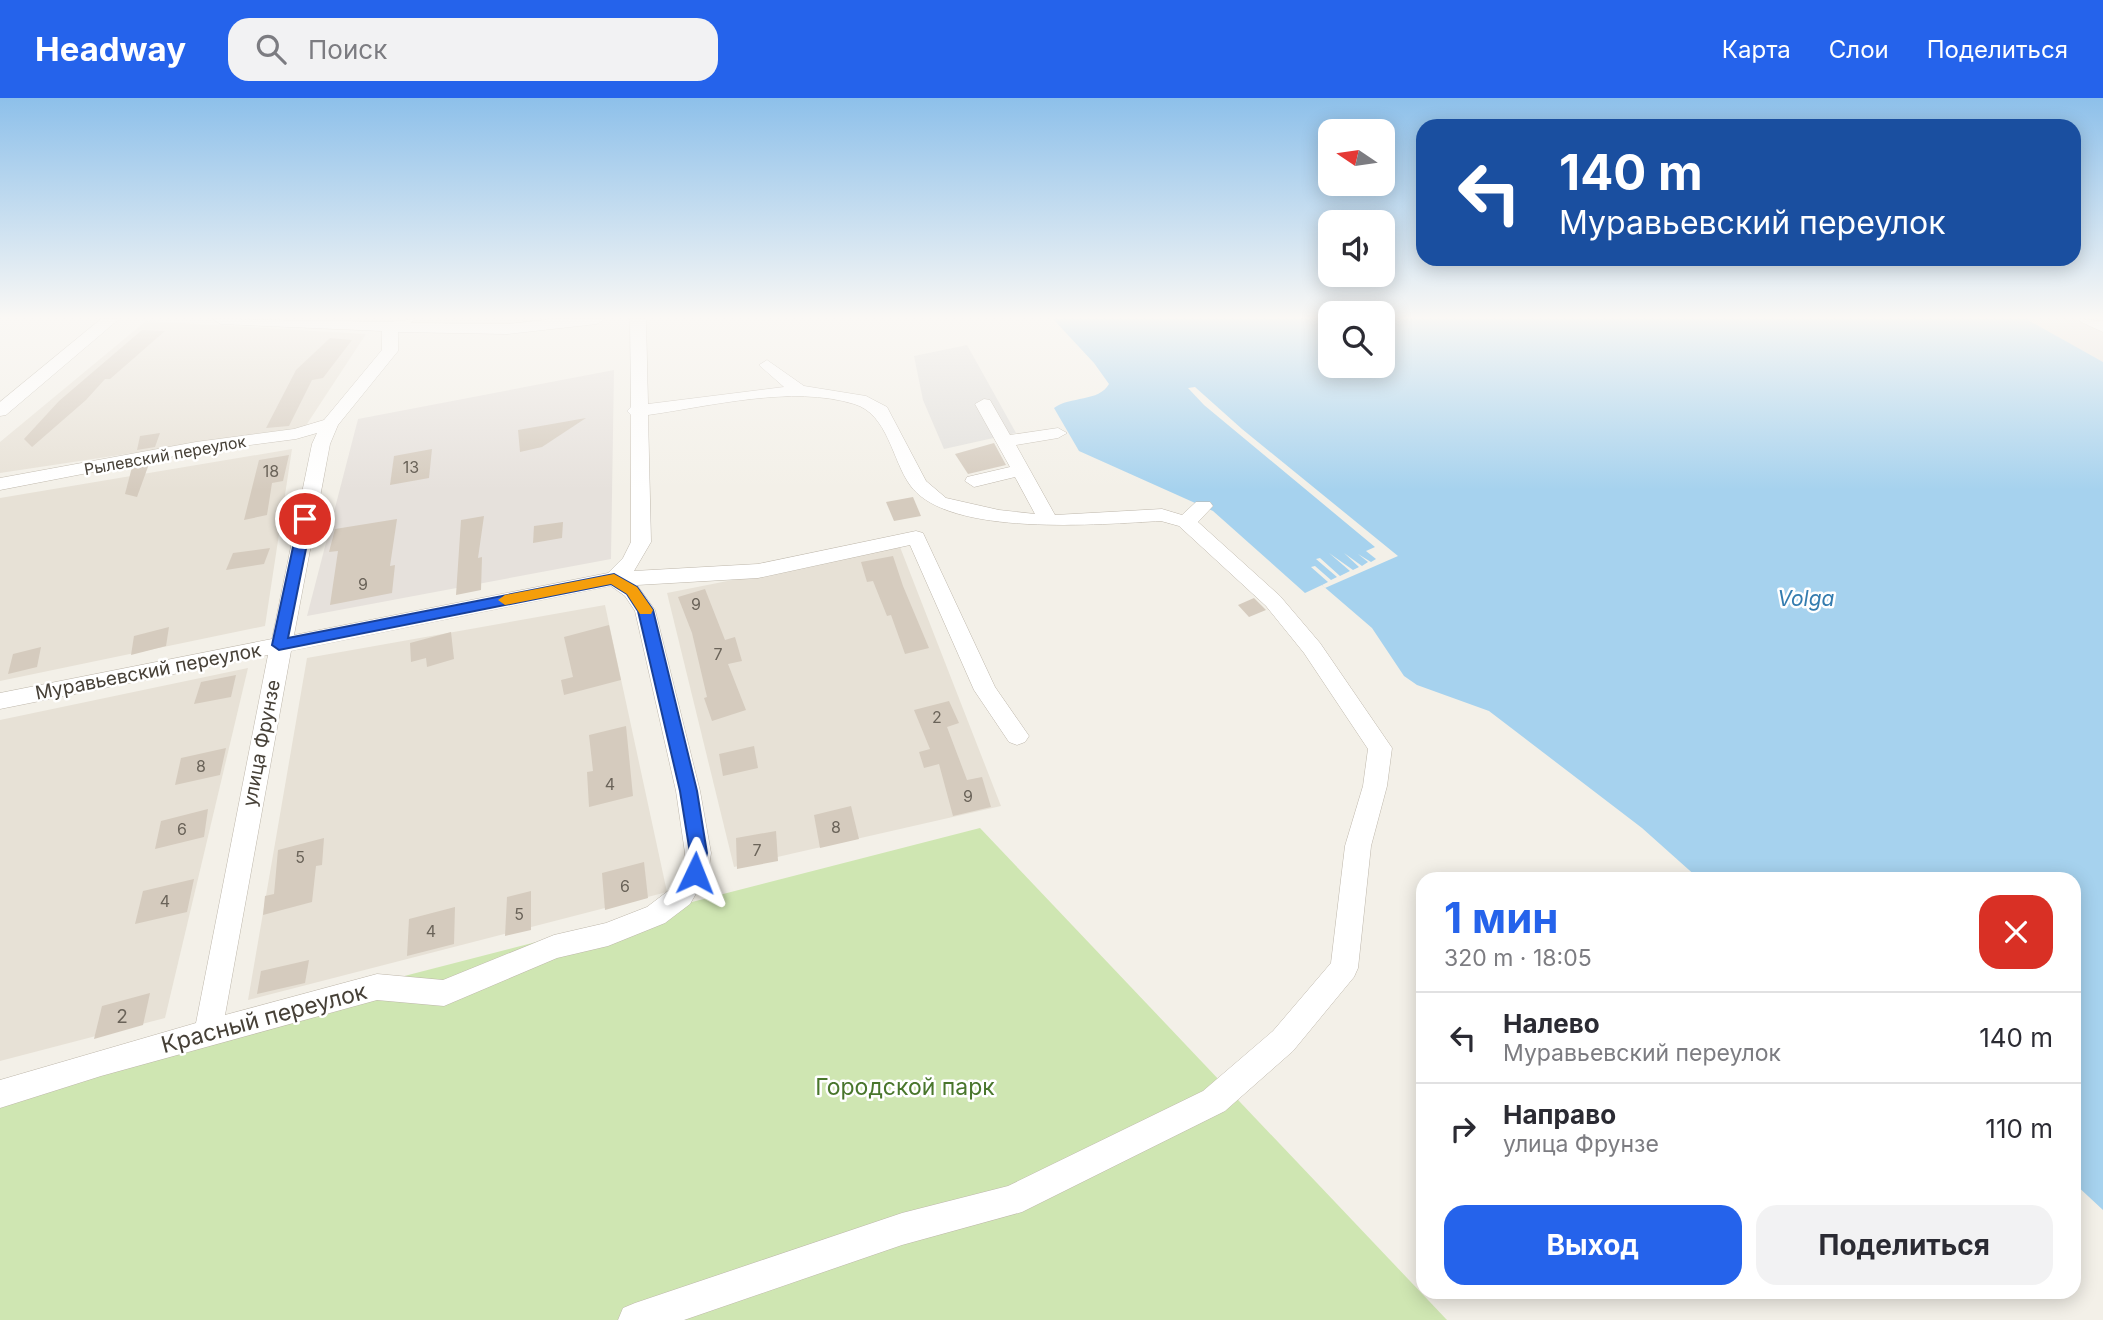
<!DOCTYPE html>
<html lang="ru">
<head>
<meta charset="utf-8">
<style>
	:root { --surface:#fff; --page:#f2f2f3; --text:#2b2b33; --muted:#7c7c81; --line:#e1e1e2; --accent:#2563eb }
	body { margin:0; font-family:Inter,sans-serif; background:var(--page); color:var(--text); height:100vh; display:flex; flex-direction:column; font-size:26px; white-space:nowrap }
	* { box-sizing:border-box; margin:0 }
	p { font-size:23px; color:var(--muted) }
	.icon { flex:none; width:38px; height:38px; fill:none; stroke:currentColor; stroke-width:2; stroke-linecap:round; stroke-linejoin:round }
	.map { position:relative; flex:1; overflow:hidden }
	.drawer { position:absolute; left:1416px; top:774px; width:665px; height:427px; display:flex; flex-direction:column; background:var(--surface); border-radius:21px; box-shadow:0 4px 18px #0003 }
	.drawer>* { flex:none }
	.hud { position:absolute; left:1416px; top:21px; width:665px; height:147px; border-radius:21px; box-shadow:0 4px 18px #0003; background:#1a4fa0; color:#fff; overflow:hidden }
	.needle { width:46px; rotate:283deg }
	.fabs { position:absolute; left:1318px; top:21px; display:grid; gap:14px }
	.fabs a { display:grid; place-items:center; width:77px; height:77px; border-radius:14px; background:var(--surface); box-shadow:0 4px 18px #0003; font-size:35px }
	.pin { position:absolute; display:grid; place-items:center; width:60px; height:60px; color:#fff; margin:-30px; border:4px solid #fff; border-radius:50%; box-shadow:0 2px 7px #0007 }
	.me { position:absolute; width:77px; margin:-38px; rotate:2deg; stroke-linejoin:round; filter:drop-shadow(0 0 5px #0008) }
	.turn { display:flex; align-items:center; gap:24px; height:147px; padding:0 28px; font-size:32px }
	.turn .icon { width:91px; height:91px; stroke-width:2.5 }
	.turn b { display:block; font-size:49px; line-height:60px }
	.round { display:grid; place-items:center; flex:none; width:74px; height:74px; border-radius:21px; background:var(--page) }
	.headline { display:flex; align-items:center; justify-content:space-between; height:119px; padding:0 28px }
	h1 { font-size:42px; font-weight:700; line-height:52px; color:var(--accent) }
	.primary-button { display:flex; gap:14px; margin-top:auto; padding:14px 28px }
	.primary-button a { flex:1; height:80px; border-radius:21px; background:var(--accent); color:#fff; font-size:28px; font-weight:700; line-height:80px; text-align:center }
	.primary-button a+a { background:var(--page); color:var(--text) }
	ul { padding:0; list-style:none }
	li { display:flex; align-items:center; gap:21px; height:91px; padding:0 28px; border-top:2px solid var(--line) }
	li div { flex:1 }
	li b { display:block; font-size:26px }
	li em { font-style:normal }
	header { display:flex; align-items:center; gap:42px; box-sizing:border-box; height:98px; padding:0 35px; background:var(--accent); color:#fff }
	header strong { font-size:33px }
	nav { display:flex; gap:38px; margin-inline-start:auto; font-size:24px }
	.search { width:490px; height:63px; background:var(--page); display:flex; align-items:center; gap:18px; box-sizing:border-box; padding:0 24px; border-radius:21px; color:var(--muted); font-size:26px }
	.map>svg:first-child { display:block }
	.residential { fill:#e7e1d6 }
	.industrial { fill:#e6e1dc }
	.green { fill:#cfe6b2 }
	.parking { fill:#e2e0dc }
	.water { fill:#a6d2ee }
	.pier { fill:#f3f0e8 }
	.building { fill:#d5cbbe }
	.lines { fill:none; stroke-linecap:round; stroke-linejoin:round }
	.minor-casing { stroke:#beb7ab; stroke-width:1 }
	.minor { fill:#fff; fill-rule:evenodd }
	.route { fill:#2563eb; stroke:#184099; stroke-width:2 }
	.slow { fill:#f59e0b }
	.labels { text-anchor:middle; stroke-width:5; stroke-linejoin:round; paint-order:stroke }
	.far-street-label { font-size:16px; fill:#464037; stroke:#fff }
	.number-label { font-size:16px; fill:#6a6359 }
	.street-label { font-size:19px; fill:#464037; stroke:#fff }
	.near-number-label { font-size:19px; fill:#6a6359 }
	.water-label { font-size:21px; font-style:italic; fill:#337caf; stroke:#fff }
	.near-street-label { font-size:23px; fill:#464037; stroke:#fff }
	.near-park-label { font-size:23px; fill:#49762c; stroke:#fff }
</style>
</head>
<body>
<header>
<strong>Headway</strong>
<div class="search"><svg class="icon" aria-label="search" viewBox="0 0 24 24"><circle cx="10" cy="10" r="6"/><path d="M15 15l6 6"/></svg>Поиск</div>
<nav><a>Карта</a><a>Слои</a><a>Поделиться</a></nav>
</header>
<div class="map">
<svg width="2103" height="1222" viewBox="0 0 2103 1222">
	<rect width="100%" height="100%" fill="#f3f0e8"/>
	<g class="residential">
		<polygon points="146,223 366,236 305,329 0,375 0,344"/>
		<polygon points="292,351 265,528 0,583 0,400"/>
		<polygon points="900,449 1001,708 734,769 667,495"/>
		<polygon points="605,507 667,794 248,902 307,560"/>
		<polygon points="248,570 165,920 0,963 0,622"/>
	</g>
	<g class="industrial">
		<polygon points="2026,221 2103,221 2103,264 2051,237"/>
		<polygon points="614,272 611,461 307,518 358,321"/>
	</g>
	<polygon class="green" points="980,730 1447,1222 0,1222 0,982"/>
	<polygon class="parking" points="967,247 1016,335 944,351 923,302 914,258"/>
	<path class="water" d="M1053 221H1330V268H1382L1383 221H2026L2103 264V1112L2074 1085V780H1698L1642 730 1489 613 1417 587 1404 578 1372 530 1322 487 1305 495 1213 413 1079 353 1054 310C1070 298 1099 304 1109 286L1094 265Z"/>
	<polygon class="pier" points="1195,289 1242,331 1398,458 1325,490 1322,487 1328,484 1311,469 1315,468 1331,482 1337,479 1316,461 1320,460 1340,478 1350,473 1329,455 1353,472 1359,469 1344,455 1362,468 1368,464 1358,456 1371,464 1376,461 1366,453 1375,449 1204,307 1188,290"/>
	<g class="building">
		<polygon points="142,232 165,233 110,281 105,281 86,302 32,349 24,341 59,303"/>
		<polygon points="330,240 352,242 323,280 312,282 289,328 266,330 296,272"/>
		<polygon points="586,320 542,349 520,354 518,332"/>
		<polygon points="160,335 155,349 137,352 140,338"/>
		<polygon points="994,345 1006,367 968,376 955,356"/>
		<polygon points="432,351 429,380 390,387 394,358"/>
		<polygon points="289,357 283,383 272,385 267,417 244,422 259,362"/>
		<polygon points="149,366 137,399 125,396 132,369"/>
		<polygon points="913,399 921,418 894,423 886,404"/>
		<polygon points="484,418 478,460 482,459 481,492 456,497 461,422"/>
		<polygon points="397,421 390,468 395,467 392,495 330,507 338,453 329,454 335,431"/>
		<polygon points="563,424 562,440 533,445 534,428"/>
		<polygon points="270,450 264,466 226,472 233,455"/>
		<polygon points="893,458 903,488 929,550 905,556 891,517 887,518 873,483 867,484 861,464"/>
		<polygon points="705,491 725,542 735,539 742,563 728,566 746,612 712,623 704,600 707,599 692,535 678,499"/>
		<polygon points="1254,500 1266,512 1249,519 1238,507"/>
		<polygon points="609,527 621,582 564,597 561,582 573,579 564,539"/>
		<polygon points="169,529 166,548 131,557 134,538"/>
		<polygon points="451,534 454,561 427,569 426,560 411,564 410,545"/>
		<polygon points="41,549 37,569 8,576 13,556"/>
		<polygon points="236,577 231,599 194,606 201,584"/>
		<polygon points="949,603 959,625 947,629 967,682 982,679 991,709 953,718 939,666 924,670 919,654 930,651 914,612"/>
		<polygon points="626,628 633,698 589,709 587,674 593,673 589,637"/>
		<polygon points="754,648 758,670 723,678 719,656"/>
		<polygon points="226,650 220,677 175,687 181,660"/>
		<polygon points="851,708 859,741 820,750 814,717"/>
		<polygon points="208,711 204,739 155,751 161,723"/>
		<polygon points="776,733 778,763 737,771 736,740"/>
		<polygon points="324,740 322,767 316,768 312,804 263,817 265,798 274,796 278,752"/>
		<polygon points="644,764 648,800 605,812 602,775"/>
		<polygon points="194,781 187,814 135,826 143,793"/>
		<polygon points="531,793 531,832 505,838 507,799"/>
		<polygon points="455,809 454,846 407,858 409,821"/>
		<polygon points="309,862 305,885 257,896 261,873"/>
		<polygon points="150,895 143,927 94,941 102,908"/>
	</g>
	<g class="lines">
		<g class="minor-casing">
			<g id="minor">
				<polygon points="101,221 119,221 6,317 0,318 0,304"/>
				<path d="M213 221 390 224 415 221 411 225 507 226 553 221H605L597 226 507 236 398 234V253L338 327 330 346 294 537 608 475 623 460 631 444V317L627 313 631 309 630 221H646L648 306 784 289 759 267 767 262 804 288 866 298 887 309 926 383 946 400 999 412 1035 416 1015 379 974 389 965 383 967 379 1010 369 975 306 984 301 990 302 1010 337 1058 330 1067 335 1058 340 1016 347 1055 417 1162 411 1182 417 1196 404H1210L1213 408 1198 424 1280 498 1320 545 1392 650 1387 688 1371 748 1358 870 1354 879 1293 953 1225 1013 1022 1114 902 1147 684 1222H618L623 1210 635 1205 902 1115 1008 1088 1203 993 1273 933 1331 865 1345 748 1363 688 1368 651 1304 555 1266 508 1179 428 1161 423C1103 426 947 440 910 387 892 362 888 316 854 306 792 287 712 308 648 317L651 444 634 473 758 466 916 433 923 435 995 589 1029 638 1025 644 1017 647 1009 644 974 592 910 447 758 480 637 487 655 512 700 693 711 755 708 775 690 806 665 825 608 848 557 860 444 908 377 902 101 978 0 1010V982L196 925 268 557 0 611V595L272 541 312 346 317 335 296 341 196 354 0 392V380L196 344 294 331 324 322 382 252V233L221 226ZM611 488 625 498 635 513 676 693 685 755 682 773 672 790 647 809 606 825 554 837 443 882 377 876 225 917 291 553Z"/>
				<polygon points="2079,221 2103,223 2103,234 2081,224"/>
			</g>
		</g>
		<use href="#minor" class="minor"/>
	</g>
	<linearGradient id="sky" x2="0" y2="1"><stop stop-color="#8dc0ea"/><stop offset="0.56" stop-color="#faf8f5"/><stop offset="1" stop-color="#faf8f5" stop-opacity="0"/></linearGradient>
	<rect width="2103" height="392" fill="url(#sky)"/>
	<polygon class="route" points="305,417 312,421 288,540 614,476 637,489 653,512 697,693 707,755 701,780 689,780 686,775 690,755 680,693 638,513 627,496 611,486 279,552 272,547 299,421"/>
	<polygon class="slow" points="614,476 637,489 653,512 651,516 640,516 627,496 611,486 505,507 498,502 505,497"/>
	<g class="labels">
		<g class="far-street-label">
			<text transform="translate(165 357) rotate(-10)" y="6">Рылевский переулок</text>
		</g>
		<g class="number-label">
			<text x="411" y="375">13</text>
			<text x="271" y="379">18</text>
			<text x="363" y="492">9</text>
			<text x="696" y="512">9</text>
			<text x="718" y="562">7</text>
			<text x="937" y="625">2</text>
			<text x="201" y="674">8</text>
			<text x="610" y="692">4</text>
			<text x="968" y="704">9</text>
			<text x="836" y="735">8</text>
			<text x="182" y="737">6</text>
			<text x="757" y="758">7</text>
			<text x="300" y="765">5</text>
			<text x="625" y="794">6</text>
			<text x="165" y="809">4</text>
			<text x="519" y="822">5</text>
			<text x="431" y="839">4</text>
		</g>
		<g class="street-label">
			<text transform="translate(148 573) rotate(-11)" y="7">Муравьевский переулок</text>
			<text transform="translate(261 645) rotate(-79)" y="7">улица Фрунзе</text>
		</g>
		<g class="near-number-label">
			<text x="122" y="925">2</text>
		</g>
		<g class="water-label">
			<text x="1806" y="508">Volga</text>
		</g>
		<g class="near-street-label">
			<text transform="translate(264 920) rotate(-15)" y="8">Красный переулок</text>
		</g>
		<g class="near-park-label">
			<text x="905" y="997">Городской парк</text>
		</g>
	</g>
</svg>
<div class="fabs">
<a><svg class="needle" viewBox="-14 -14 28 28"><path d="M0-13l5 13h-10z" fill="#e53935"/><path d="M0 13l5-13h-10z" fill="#7c7c81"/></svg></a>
<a><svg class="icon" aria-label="sound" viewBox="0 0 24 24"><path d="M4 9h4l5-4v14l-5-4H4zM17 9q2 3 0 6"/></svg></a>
<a><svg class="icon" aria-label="search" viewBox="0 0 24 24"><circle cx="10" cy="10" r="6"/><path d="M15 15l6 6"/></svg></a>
</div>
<div class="pin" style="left:305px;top:421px;background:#d93025"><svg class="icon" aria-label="arrive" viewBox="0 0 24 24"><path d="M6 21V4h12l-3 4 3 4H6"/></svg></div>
<svg class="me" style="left:695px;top:775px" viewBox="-20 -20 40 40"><path d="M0-17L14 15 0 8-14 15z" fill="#2563eb" stroke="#fff" stroke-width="4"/></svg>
<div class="hud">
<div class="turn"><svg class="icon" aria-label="left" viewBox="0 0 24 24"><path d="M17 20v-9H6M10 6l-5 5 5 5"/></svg><div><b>140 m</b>Муравьевский переулок</div></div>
</div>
<section class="drawer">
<div class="headline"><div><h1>1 мин</h1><p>320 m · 18:05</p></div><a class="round" style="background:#d93025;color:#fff"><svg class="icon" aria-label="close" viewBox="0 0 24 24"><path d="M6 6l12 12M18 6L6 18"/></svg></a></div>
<ul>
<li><svg class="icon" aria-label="left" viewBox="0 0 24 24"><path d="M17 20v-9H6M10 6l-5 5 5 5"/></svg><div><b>Налево</b><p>Муравьевский переулок</p></div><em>140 m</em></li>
<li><svg class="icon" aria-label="right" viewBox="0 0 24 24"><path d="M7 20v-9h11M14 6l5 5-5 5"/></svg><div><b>Направо</b><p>улица Фрунзе</p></div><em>110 m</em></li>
</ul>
<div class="primary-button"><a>Выход</a><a>Поделиться</a></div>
</section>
</div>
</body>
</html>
